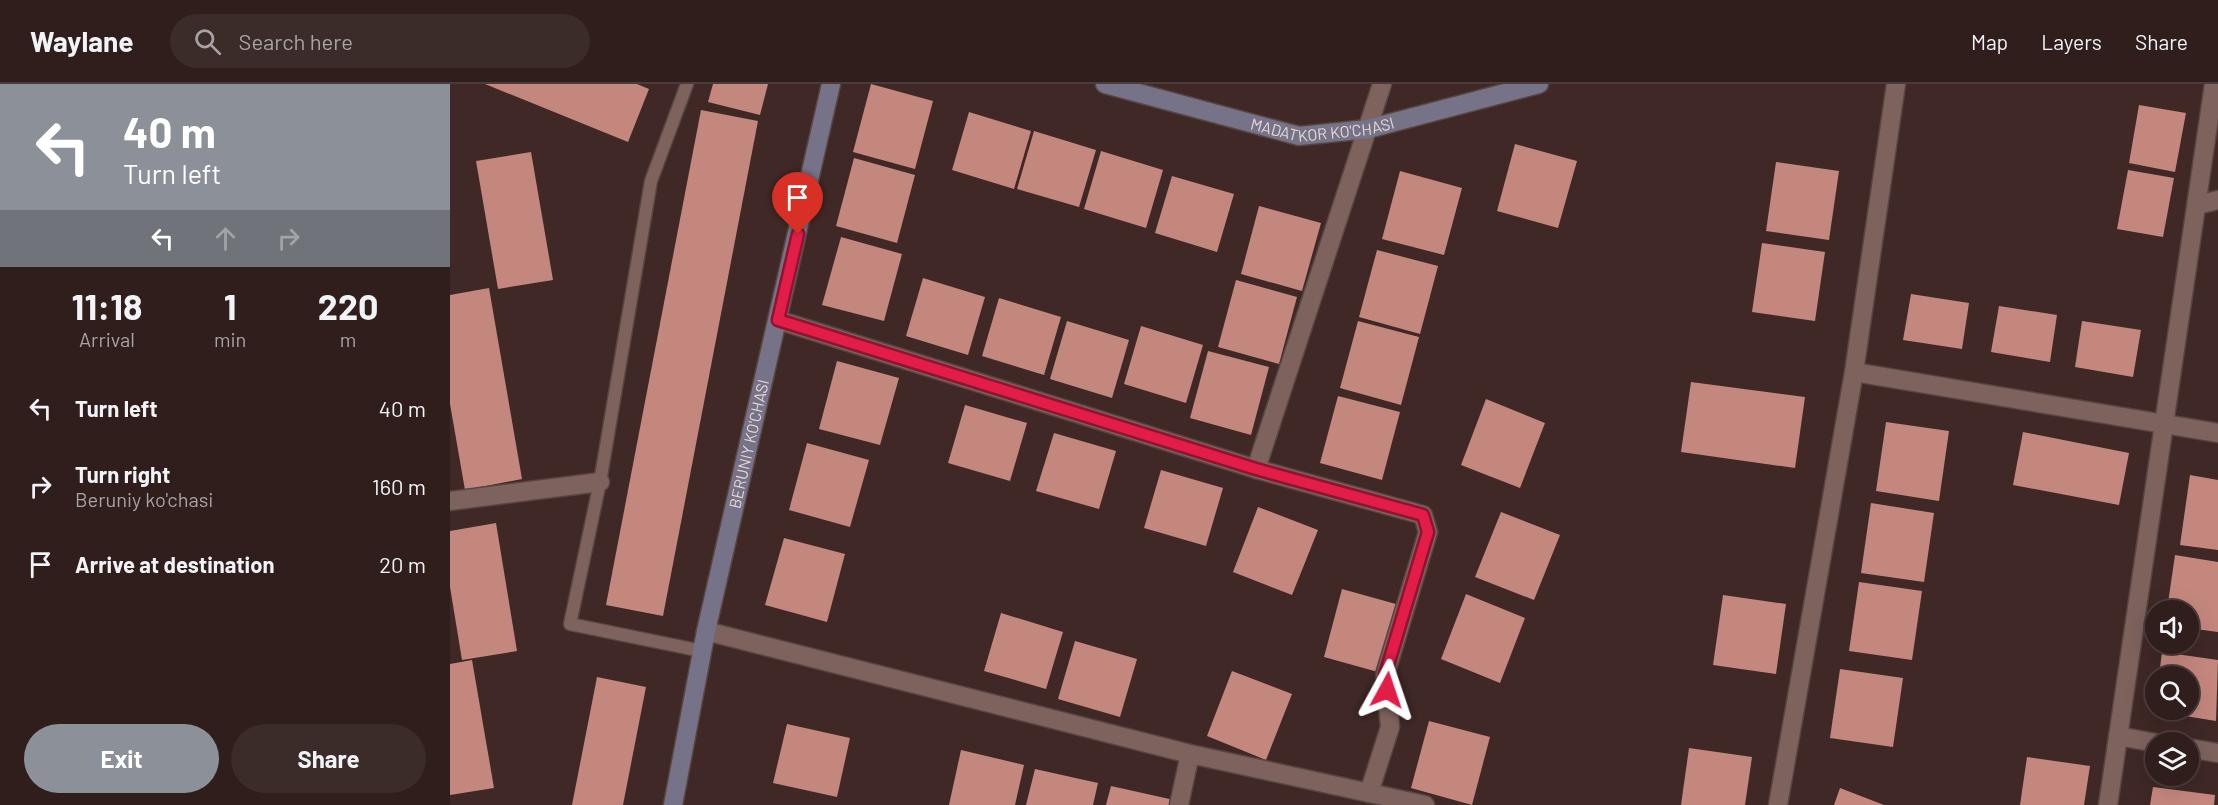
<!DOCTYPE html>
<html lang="en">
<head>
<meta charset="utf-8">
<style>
	:root { --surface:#2f1e1c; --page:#3b2b29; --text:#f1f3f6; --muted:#a7a2a3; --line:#4a3c3b; --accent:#8c9099 }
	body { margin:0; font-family:Barlow,sans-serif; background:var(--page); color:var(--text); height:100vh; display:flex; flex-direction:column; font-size:22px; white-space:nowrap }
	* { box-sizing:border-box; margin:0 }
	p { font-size:20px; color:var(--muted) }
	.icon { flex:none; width:33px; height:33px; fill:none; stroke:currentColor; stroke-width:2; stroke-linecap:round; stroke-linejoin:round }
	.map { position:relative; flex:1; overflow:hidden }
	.sheet { display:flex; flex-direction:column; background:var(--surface); width:450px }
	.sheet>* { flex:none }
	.guide { background:#8c9099; color:#fff; overflow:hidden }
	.fabs { position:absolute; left:1695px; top:516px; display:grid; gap:12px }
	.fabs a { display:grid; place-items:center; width:54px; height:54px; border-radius:50%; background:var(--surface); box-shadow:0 6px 24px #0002,0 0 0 2px var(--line); font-size:30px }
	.pin { position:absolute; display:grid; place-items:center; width:51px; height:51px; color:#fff; margin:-62px -26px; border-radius:50% 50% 50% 0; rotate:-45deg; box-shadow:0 0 6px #0007 }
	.pin .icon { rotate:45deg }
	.me { position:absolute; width:66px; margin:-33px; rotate:5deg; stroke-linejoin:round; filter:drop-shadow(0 0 4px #0008) }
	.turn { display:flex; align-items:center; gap:21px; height:126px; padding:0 24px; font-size:27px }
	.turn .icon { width:78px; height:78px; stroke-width:2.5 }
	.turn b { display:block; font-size:42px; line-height:51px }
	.lanes { display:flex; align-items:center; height:57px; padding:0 24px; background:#0003; justify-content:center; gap:30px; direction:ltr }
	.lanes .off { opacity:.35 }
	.eta { display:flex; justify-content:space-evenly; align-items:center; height:102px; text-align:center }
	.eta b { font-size:36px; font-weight:700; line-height:42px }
	.button { display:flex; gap:12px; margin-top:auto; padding:12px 24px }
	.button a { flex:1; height:69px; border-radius:36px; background:var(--accent); color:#fff; font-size:24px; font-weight:700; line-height:69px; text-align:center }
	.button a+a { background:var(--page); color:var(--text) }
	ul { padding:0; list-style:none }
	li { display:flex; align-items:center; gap:18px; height:78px; padding:0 24px }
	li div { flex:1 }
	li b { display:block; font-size:22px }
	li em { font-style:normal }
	header { display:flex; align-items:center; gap:36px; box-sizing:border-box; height:84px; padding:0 30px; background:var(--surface); border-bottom:2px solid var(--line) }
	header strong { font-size:28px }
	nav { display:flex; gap:33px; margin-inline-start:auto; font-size:21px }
	.search { width:420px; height:54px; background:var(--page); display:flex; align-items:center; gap:15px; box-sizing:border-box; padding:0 21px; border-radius:33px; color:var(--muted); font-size:22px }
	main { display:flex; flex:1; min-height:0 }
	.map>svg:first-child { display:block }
	.building { fill:#c4877e }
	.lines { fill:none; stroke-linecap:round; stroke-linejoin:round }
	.lane-casing { stroke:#574542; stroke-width:15 }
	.street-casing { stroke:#574542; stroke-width:21 }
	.secondary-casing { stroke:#574542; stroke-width:21 }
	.lane { stroke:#7d625e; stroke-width:12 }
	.street { stroke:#7d625e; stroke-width:18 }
	.secondary { stroke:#767288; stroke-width:18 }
	.route-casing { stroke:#92132f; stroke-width:15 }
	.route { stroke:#e11d48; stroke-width:10 }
	.labels { text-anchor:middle; stroke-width:6; stroke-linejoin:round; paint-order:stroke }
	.street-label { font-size:16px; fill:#e7d8d5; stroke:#1f1413 }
</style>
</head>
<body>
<header>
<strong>Waylane</strong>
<div class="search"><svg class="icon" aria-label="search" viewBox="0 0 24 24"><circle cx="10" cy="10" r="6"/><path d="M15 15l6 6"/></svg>Search here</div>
<nav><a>Map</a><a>Layers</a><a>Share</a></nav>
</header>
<main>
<section class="sheet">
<div class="guide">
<div class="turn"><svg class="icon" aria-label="left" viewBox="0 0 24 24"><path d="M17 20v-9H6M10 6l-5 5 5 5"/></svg><div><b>40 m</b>Turn left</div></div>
<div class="lanes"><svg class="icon" aria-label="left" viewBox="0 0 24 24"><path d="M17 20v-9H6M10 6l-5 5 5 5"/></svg><svg class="icon off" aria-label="ahead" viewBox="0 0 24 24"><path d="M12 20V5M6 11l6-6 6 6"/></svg><svg class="icon off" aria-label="right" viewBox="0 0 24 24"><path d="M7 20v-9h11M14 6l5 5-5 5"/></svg></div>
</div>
<div class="eta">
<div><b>11:18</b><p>Arrival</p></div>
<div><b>1</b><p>min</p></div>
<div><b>220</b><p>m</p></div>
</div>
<ul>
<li><svg class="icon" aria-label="left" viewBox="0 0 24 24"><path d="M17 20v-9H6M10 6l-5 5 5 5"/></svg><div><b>Turn left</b></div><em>40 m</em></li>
<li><svg class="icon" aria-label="right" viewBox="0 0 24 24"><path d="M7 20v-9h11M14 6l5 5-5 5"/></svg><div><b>Turn right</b><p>Beruniy ko'chasi</p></div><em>160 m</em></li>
<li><svg class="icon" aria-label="arrive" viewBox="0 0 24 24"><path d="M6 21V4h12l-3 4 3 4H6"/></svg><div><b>Arrive at destination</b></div><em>20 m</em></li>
</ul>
<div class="button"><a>Exit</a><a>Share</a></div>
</section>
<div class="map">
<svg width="1768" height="721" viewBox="0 0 1768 721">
	<rect width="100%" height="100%" fill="#3f2825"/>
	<g class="building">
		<polygon points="35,0 187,0 199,5 178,58"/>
		<polygon points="263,0 318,0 310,31 258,18"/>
		<polygon points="421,0 483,17 465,85 403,68"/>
		<polygon points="1689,21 1736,29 1725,88 1679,79"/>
		<polygon points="251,26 308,37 213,532 156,521"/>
		<polygon points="519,28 581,47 564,105 502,86"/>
		<polygon points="584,47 646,66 629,123 567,105"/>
		<polygon points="1065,60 1127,77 1108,144 1047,127"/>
		<polygon points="651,67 713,86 696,144 634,125"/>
		<polygon points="81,68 103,196 48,205 26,77"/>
		<polygon points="404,74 465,91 447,159 386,142"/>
		<polygon points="1326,78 1389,87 1379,156 1316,147"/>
		<polygon points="1678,86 1724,94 1713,153 1667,145"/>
		<polygon points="950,87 1012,104 994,171 932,155"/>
		<polygon points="722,92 784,110 767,168 705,149"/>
		<polygon points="809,122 871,139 852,207 791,190"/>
		<polygon points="391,153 452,170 434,237 372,221"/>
		<polygon points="1312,159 1375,168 1365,237 1302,228"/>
		<polygon points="927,166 988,182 970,250 909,233"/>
		<polygon points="473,194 535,213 518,271 456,252"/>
		<polygon points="786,196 847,213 829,280 768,263"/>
		<polygon points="39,204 72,395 15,406 0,320 0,211"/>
		<polygon points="1461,210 1519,219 1512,265 1453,256"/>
		<polygon points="549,214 611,233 594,291 532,272"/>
		<polygon points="1549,222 1607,231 1600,278 1541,268"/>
		<polygon points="617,237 679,256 662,314 600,295"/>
		<polygon points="908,237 969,253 951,321 890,304"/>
		<polygon points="1632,237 1691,246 1683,293 1625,283"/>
		<polygon points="691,242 753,261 736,319 674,300"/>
		<polygon points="758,267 819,283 801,351 740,334"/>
		<polygon points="387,277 449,294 430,361 369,345"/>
		<polygon points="1241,298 1355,313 1345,384 1231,368"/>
		<polygon points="888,312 950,328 932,396 870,379"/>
		<polygon points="1036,315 1095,339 1070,404 1011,381"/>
		<polygon points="515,321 577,339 560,397 498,379"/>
		<polygon points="1436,338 1499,347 1489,417 1426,407"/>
		<polygon points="1573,348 1679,369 1669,421 1563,401"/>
		<polygon points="604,349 666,367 649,425 586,407"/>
		<polygon points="357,359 419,376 400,443 339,426"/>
		<polygon points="711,386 773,404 756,462 694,444"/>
		<polygon points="1740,391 1768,396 1768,466 1730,461"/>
		<polygon points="1421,419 1484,429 1474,498 1411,489"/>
		<polygon points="808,423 868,446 842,511 783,488"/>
		<polygon points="1051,428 1110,451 1084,516 1025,493"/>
		<polygon points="46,439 67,567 12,576 0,503 0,447"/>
		<polygon points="334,454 395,470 377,538 315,521"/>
		<polygon points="1725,471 1768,478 1768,548 1738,544 1738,526 1717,526"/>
		<polygon points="1409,498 1472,507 1462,576 1399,567"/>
		<polygon points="892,505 953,522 935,590 874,573"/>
		<polygon points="1016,510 1075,534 1050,599 991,575"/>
		<polygon points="1273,511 1336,520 1326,590 1263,581"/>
		<polygon points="551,529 613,548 596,605 534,587"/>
		<polygon points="625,557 687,575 670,633 608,615"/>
		<polygon points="1712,568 1768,576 1766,637 1704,627 1738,626 1738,592 1709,592"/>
		<polygon points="22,576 44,704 0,711 0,580"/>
		<polygon points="1390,585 1453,594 1443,663 1380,654"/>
		<polygon points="782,587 842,610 816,676 757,652"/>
		<polygon points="147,593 196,603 173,721 122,721"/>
		<polygon points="979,637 1040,653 1022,721 961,704"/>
		<polygon points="337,640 400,654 387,713 323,699"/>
		<polygon points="1239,664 1302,673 1295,721 1231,721"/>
		<polygon points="511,666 574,681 565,721 499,721"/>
		<polygon points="1577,673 1640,682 1634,721 1570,721"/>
		<polygon points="585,685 648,699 643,721 576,721"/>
		<polygon points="661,702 724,716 723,721 656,721"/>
		<polygon points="1703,703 1765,711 1764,721 1700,721"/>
		<polygon points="1390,704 1434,721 1384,721"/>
	</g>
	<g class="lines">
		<g class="lane-casing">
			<polyline id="lane" points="237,0 201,97 150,398 120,540 252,567"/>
		</g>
		<g class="street-casing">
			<g id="street">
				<polyline points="1747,121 1768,116"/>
				<polyline points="328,236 806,385 973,431 978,448 935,591 940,643 919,709"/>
				<polyline points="1404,288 1768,349"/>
				<polyline points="806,385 932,0"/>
				<polyline points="0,417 150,398"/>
				<polyline points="256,547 740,670 975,721"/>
				<polyline points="1668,652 1706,659"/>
				<polyline points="1738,664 1768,669"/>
				<polyline points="729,721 740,670"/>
				<polyline points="1328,721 1404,288 1446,0"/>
				<polyline points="1658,721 1764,0"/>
			</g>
		</g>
		<g class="secondary-casing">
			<g id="secondary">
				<path id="s1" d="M655 0 849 52 918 45 1089 0"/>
				<path id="s2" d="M223 721 256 547 381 0"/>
			</g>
		</g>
		<use href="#lane" class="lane"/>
		<use href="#street" class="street"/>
		<use href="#secondary" class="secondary"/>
	</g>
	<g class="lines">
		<g class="route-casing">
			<polyline id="route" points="348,150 328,236 806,385 973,431 978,448 935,591 937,606"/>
		</g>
		<use href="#route" class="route"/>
	</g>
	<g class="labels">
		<g class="street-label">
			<text dy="6" stroke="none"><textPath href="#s1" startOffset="224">MADATKOR KO'CHASI</textPath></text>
			<text dy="6" stroke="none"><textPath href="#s2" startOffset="369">BERUNIY KO'CHASI</textPath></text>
		</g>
	</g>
</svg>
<div class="fabs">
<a><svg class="icon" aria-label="sound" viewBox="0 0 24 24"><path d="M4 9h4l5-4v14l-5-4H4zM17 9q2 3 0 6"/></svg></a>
<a><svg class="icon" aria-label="search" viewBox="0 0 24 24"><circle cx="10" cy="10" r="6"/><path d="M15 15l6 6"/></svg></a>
<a><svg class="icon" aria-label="layers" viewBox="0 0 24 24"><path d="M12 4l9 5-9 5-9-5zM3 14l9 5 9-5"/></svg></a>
</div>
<div class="pin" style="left:348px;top:150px;background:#d93025"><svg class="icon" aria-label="arrive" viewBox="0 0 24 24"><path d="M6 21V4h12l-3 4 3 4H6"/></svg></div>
<svg class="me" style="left:937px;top:606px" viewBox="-20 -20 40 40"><path d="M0-17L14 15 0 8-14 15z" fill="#e11d48" stroke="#fff" stroke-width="4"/></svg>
</div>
</main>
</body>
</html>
